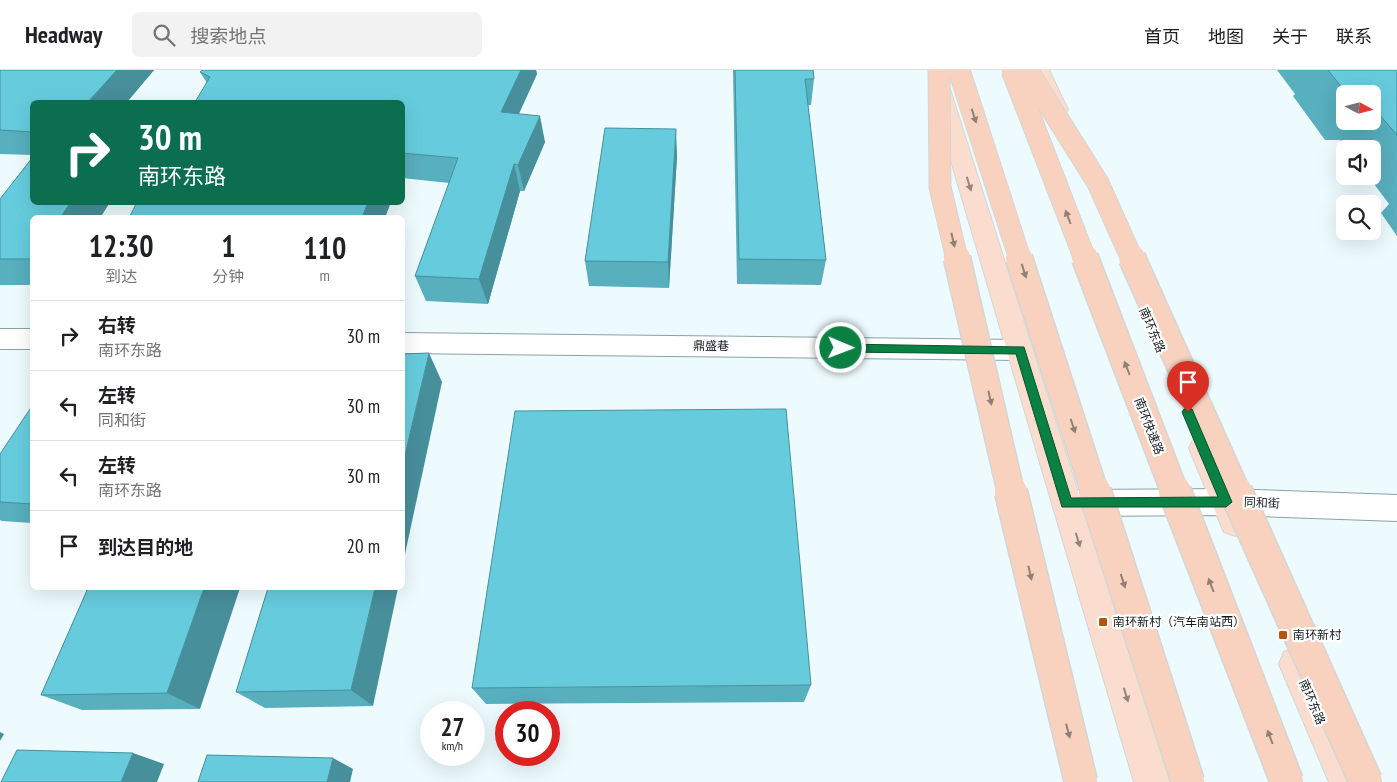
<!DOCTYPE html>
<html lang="zh">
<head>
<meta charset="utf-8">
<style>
	:root { --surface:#fff; --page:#f2f2f2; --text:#202124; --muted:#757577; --line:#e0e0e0 }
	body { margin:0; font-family:"PT Sans Narrow","Noto Sans SC",sans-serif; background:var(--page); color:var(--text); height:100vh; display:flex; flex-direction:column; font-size:19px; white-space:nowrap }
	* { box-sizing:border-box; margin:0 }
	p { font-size:16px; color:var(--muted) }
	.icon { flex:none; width:28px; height:28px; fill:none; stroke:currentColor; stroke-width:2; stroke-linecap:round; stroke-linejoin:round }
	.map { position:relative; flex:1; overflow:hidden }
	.side { position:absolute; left:30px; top:145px; width:375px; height:375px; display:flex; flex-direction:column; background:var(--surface); border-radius:8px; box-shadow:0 5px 20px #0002 }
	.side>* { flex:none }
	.hud { position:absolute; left:30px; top:30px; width:375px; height:105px; border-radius:8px; box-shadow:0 5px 20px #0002; background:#0b6e4f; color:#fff; overflow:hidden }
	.needle { width:32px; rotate:97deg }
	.tools { position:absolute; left:1336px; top:15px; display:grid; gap:10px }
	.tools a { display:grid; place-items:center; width:45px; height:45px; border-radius:8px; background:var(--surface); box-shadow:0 5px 20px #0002; font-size:25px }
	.speed { position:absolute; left:420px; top:631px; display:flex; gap:10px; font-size:25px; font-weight:700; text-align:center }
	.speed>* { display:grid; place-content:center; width:65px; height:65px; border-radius:50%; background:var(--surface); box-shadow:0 5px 20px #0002; line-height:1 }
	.speed small { font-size:12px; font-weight:400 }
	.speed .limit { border:8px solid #d22; background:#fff; color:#111 }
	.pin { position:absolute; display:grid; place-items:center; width:42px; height:42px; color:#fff; margin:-51px -21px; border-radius:50% 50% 50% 0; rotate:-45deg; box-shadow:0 0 5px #0007 }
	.pin .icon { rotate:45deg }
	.me { position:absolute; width:55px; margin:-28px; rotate:91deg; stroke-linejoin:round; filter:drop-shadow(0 0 4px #0008) }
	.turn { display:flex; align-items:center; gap:18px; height:105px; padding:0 25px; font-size:22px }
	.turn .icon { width:65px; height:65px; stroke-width:2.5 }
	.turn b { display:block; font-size:35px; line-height:42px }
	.eta { display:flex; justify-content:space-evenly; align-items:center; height:85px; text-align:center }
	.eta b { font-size:30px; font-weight:600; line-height:35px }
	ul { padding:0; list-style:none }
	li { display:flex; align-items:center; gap:15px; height:70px; padding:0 25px; border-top:1px solid var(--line) }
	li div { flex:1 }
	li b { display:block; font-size:19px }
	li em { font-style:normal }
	header { display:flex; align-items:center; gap:30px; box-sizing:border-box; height:70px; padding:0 25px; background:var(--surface); border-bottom:1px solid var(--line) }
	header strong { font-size:24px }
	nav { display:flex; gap:28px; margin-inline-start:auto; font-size:18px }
	.search { width:350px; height:45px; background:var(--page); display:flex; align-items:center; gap:12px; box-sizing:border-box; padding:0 18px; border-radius:8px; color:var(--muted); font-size:19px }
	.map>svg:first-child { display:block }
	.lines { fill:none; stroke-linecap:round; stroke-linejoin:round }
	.minor-casing { stroke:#8aa2a6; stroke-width:2 }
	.primary-casing { stroke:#d4d6d6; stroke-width:2 }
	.minor { fill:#fff; fill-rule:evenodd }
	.primary { fill:#faddce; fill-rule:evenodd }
	.trunk-bridge-far2-casing { stroke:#d4d6d6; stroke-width:23; stroke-linecap:butt }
	.trunk-bridge-far1-casing { stroke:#d4d6d6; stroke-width:29; stroke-linecap:butt }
	.trunk-bridge-casing { stroke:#d4d6d6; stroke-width:35; stroke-linecap:butt }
	.trunk-bridge-far2 { stroke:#f8d2be; stroke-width:21 }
	.trunk-bridge-far1 { stroke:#f8d2be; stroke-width:26 }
	.trunk-bridge { stroke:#f8d2be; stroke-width:32 }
	.wall { fill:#58afbe; fill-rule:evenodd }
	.shaded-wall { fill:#478f9b }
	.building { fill:#6cd; stroke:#478f9b }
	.oneway { fill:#908076 }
	.oneway2 { fill:#92867e }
	.route { fill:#0b8043; stroke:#07532c }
	.poi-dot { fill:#b4540f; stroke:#fff; stroke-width:2 }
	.labels { text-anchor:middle; stroke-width:4.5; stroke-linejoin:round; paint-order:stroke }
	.street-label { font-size:12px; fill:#121b1d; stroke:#fff }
	.poi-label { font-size:12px; fill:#121b1d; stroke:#fff; text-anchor:start }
</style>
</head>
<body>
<header>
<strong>Headway</strong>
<div class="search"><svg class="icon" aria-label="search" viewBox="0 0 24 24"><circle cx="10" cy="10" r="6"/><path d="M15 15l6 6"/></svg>搜索地点</div>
<nav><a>首页</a><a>地图</a><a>关于</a><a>联系</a></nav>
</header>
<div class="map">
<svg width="1397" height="712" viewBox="0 0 1397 712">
	<rect width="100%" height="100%" fill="#edfbfe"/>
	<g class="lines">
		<g class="minor-casing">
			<g id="minor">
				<rect x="0" y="259" width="32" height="20"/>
				<polygon points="402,263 1020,270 1029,273 1033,280 1029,287 1020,290 402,283"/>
				<polygon points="1226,419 1397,425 1397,451 1226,445 1079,446 1069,442 1064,433 1069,424 1079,420"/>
			</g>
		</g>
		<g class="primary-casing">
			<g id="primary">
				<polygon points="1031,0 1049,0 1068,40 1065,44 1051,44"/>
				<polygon points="939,10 946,12 949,16 1170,712 1134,712 929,16 932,12"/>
				<polygon points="1203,366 1213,370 1217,378 1250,453 1246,462 1235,466 1224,462 1220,453 1189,378 1193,370"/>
				<polygon points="1296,577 1308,582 1365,712 1329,712 1279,594 1284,582"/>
			</g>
		</g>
		<use href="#minor" class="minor"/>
		<use href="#primary" class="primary"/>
		<g class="trunk-bridge-far2-casing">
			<g id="trunk-bridge-far2">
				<polyline points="939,0 940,117 957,189"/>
				<polyline points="959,0 1020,189"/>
				<polyline points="1012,0 1085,189"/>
				<polyline points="1027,0 1098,113 1132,189"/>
			</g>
		</g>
		<g class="trunk-bridge-far1-casing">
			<g id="trunk-bridge-far1">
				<polyline points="957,188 1011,423"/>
				<polyline points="1019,188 1095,423"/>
				<polyline points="1085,188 1175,423"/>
				<polyline points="1132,188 1237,423"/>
			</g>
		</g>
		<g class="trunk-bridge-casing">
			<g id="trunk-bridge">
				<polyline points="1011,422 1081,712"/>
				<polyline points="1095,422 1188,712"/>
				<polyline points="1175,422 1287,712"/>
				<polyline points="1236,422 1366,712"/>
			</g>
		</g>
		<use href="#trunk-bridge-far2" class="trunk-bridge-far2"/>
		<use href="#trunk-bridge-far1" class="trunk-bridge-far1"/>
		<use href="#trunk-bridge" class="trunk-bridge"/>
	</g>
	<g class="wall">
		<polygon points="0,0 154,0 127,32 32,32 32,85 0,84"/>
		<polygon points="202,0 536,0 537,4 519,44 545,72 524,121 520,121 488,234 426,231 415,206 449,113 402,108 402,32 207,13 200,2"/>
		<polygon points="733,0 813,0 814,9 811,35 808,35 826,190 821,215 737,214"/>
		<path d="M1277 0H1397V166L1381 143 1389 134 1368 106H1372V79H1347L1340 70H1325L1293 26 1295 24ZM1345 24H1372V51H1345Z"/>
		<polygon points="677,86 669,218 589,216 585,191"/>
		<polygon points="0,129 110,132 100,148 32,148 32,215 0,215"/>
		<polygon points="32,336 32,453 2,451 0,450 0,432"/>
		<polygon points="88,518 200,639 82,640 41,625"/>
		<polygon points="268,518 373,636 265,638 236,622"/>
		<polygon points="811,615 804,632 486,634 472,618"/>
	</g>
	<g class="shaded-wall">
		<polygon points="117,0 154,0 127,32 88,32"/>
		<polygon points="521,0 536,0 537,4 507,69 501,42"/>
		<polygon points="540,46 545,72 524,121 518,95"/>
		<polygon points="676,59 677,86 669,218 668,192"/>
		<polygon points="514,94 520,121 488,234 479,209"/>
		<polygon points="71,132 110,132 100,148 60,148"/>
		<polygon points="368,132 391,132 385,148 362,148"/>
		<polygon points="429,283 442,312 402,498 402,398"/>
		<polygon points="204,518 240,518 200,639 167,623"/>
		<polygon points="375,518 398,518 373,636 351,620"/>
		<polygon points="0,662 4,664 0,671"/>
		<polygon points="133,683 164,694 157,712 121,712"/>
		<polygon points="333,688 353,699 350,712 327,712"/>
	</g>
	<g class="building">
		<polygon points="0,0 117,0 88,32 32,32 32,62 0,60"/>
		<polygon points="202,0 521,0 501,42 540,46 518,95 514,94 479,209 415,206 458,88 402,83 402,32 195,32 210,7 200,2"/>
		<polygon points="735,0 813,0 814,9 805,9 826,190 739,189"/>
		<polygon points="1328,0 1397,0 1397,65 1372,36 1372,24 1347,24"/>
		<polygon points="605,58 676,59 668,192 585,191"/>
		<polygon points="32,88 32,132 71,132 60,148 32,148 32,187 31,189 0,189 0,129"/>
		<polygon points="137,132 368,132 362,148 129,148"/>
		<polygon points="429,283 402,398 402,284"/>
		<polygon points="32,336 32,434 0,432 0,384"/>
		<polygon points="786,339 811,615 472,618 515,341"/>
		<polygon points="88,518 204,518 167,623 41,625"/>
		<polygon points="268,518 375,518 351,620 236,622"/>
		<polygon points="17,680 133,683 121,712 1,712"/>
		<polygon points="207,685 333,688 327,712 198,712"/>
	</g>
	<defs><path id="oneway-solid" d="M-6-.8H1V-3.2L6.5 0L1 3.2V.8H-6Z" transform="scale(1.25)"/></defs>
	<g class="oneway">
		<use href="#oneway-solid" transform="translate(974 46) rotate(72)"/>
		<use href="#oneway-solid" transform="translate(1068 147) rotate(-111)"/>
		<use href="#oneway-solid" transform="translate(953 170) rotate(77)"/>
		<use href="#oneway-solid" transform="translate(1024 201) rotate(72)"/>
		<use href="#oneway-solid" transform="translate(1127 298) rotate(-111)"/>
		<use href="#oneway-solid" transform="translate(990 328) rotate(77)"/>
		<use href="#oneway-solid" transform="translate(1073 356) rotate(72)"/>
		<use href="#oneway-solid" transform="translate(1030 503) rotate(77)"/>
		<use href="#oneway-solid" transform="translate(1123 511) rotate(72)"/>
		<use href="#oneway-solid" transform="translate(1211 515) rotate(-111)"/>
		<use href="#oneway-solid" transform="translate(1068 661) rotate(75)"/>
		<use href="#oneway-solid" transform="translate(1270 667) rotate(-111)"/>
	</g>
	<g class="oneway2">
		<use href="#oneway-solid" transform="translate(969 114) rotate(73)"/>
		<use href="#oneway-solid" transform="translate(1078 470) rotate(73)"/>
		<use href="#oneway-solid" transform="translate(1126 625) rotate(73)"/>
	</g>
	<polygon class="route" points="841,274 1024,277 1071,428 1218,427 1182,342 1184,339 1192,339 1232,432 1226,437 1062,437 1016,284 841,282 835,278"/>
	<g class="poi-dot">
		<rect x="1098" y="547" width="10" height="10" rx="2.5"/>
		<rect x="1278" y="560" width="10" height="10" rx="2.5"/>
	</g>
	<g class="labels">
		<g class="street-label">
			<text transform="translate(1152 260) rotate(67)" y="4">南环东路</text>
			<text transform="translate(711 276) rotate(1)" y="4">鼎盛巷</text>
			<text transform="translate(1149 356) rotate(69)" y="4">南环快速路</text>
			<text transform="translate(1262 433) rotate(2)" y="4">同和街</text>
			<text transform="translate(1312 632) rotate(67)" y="4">南环东路</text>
		</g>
		<g class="poi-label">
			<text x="1113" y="556">南环新村（汽车南站西）</text>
			<text x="1293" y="569">南环新村</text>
		</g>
	</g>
</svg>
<div class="tools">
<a><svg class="needle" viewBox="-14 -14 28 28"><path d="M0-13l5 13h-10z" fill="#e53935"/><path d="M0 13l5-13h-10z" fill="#757577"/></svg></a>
<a><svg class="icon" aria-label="sound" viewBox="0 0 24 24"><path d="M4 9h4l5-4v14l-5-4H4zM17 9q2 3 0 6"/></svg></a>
<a><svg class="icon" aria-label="search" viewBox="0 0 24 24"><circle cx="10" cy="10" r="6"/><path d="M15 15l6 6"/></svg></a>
</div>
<div class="speed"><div>27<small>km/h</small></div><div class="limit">30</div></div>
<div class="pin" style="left:1188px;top:342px;background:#d93025"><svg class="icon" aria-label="arrive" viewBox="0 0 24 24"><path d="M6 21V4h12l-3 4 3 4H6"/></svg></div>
<svg class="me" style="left:841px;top:278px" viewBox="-20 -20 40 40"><circle r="17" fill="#0b8043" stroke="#fff" stroke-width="3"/><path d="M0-11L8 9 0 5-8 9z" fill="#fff"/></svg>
<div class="hud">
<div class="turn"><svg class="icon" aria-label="right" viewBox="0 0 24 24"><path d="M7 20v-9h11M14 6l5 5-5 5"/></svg><div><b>30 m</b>南环东路</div></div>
</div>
<section class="side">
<div class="eta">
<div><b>12:30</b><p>到达</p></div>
<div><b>1</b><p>分钟</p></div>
<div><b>110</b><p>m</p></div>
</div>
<ul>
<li><svg class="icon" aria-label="right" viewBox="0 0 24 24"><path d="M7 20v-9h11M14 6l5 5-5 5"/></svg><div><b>右转</b><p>南环东路</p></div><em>30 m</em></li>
<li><svg class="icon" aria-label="left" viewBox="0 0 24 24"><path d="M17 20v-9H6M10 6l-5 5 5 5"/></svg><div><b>左转</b><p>同和街</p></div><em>30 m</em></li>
<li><svg class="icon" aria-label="left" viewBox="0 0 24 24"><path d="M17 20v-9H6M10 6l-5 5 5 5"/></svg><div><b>左转</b><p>南环东路</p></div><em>30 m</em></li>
<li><svg class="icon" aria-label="arrive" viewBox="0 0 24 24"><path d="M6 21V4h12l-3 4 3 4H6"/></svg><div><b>到达目的地</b></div><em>20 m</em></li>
</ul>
</section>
</div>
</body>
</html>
